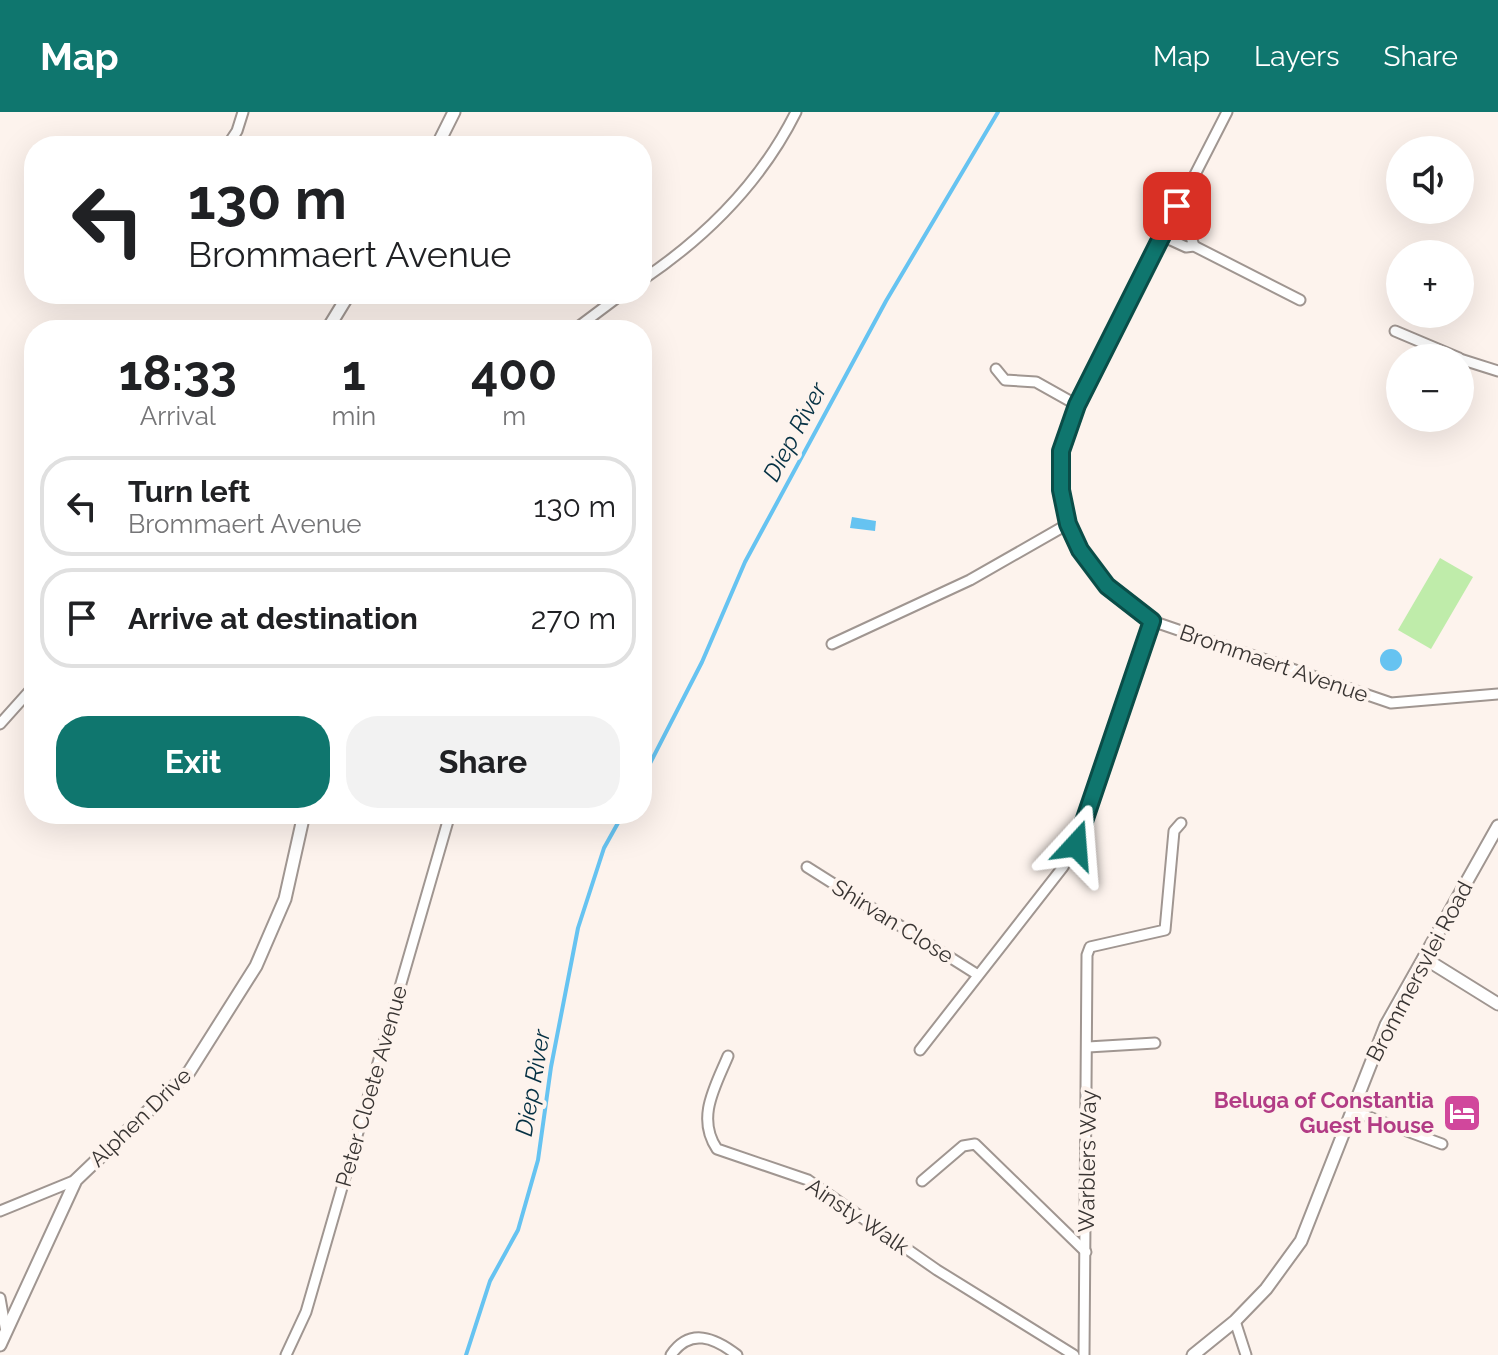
<!DOCTYPE html>
<html lang="en">
<head>
<meta charset="utf-8">
<style>
	:root { --surface:#fff; --page:#f2f2f2; --text:#202124; --muted:#757577; --line:#e0e0e0; --accent:#0f766e }
	body { margin:0; font-family:Raleway,sans-serif; background:var(--page); color:var(--text); height:100vh; display:flex; flex-direction:column; font-size:30px; white-space:nowrap }
	* { box-sizing:border-box; margin:0 }
	p { font-size:26px; color:var(--muted) }
	.icon { flex:none; width:44px; height:44px; fill:none; stroke:currentColor; stroke-width:2; stroke-linecap:round; stroke-linejoin:round }
	.map { position:relative; flex:1; overflow:hidden }
	.sheet { position:absolute; left:24px; top:208px; width:628px; height:504px; display:flex; flex-direction:column; background:var(--surface); border-radius:32px; box-shadow:0 8px 32px #0002 }
	.sheet>* { flex:none }
	.guide { position:absolute; left:24px; top:24px; width:628px; height:168px; border-radius:32px; box-shadow:0 8px 32px #0002; background:#fff; color:var(--text); overflow:hidden }
	.fabs { position:absolute; left:1386px; top:24px; display:grid; gap:16px }
	.fabs a { display:grid; place-items:center; width:88px; height:88px; border-radius:50%; background:var(--surface); box-shadow:0 8px 32px #0002; font-size:40px }
	.pin { position:absolute; display:grid; place-items:center; width:68px; height:68px; color:#fff; margin:-34px; border-radius:16px; box-shadow:0 4px 12px #0006 }
	.me { position:absolute; width:88px; margin:-44px; rotate:19deg; stroke-linejoin:round; filter:drop-shadow(0 0 6px #0008) }
	.turn { display:flex; align-items:center; gap:28px; height:168px; padding:0 32px; font-size:36px }
	.turn .icon { width:104px; height:104px; stroke-width:2.5 }
	.turn b { display:block; font-size:56px; line-height:68px }
	.eta { display:flex; justify-content:space-evenly; align-items:center; height:136px; text-align:center }
	.eta b { font-size:48px; font-weight:700; line-height:56px }
	.button { display:flex; gap:16px; margin-top:auto; padding:16px 32px }
	.button a { flex:1; height:92px; border-radius:32px; background:var(--accent); color:#fff; font-size:32px; font-weight:700; line-height:92px; text-align:center }
	.button a+a { background:var(--page); color:var(--text) }
	ul { padding:0; list-style:none }
	li { display:flex; align-items:center; gap:24px; height:100px; margin:0 16px 12px; padding:0 16px; border:4px solid var(--line); border-radius:32px }
	li div { flex:1 }
	li b { display:block; font-size:30px }
	li em { font-style:normal }
	header { display:flex; align-items:center; gap:48px; box-sizing:border-box; height:112px; padding:0 40px; background:var(--accent); color:#fff }
	header strong { font-size:38px }
	nav { display:flex; gap:44px; margin-inline-start:auto; font-size:28px }
	.map>svg:first-child { display:block }
	.green { fill:#bfecaa }
	.water { fill:#66c3f1 }
	.lines { fill:none; stroke-linecap:round; stroke-linejoin:round }
	.stream { stroke:#66c3f1; stroke-width:4 }
	.minor-casing { stroke:#a09691; stroke-width:13 }
	.tertiary-casing { stroke:#a09691; stroke-width:15 }
	.minor { stroke:#fff; stroke-width:9 }
	.tertiary { stroke:#fff; stroke-width:11 }
	.route-casing { stroke:#0a4d48; stroke-width:20 }
	.route { stroke:#0f766e; stroke-width:14 }
	.labels { text-anchor:middle; stroke-width:8; stroke-linejoin:round; paint-order:stroke }
	.street-label { font-size:22px; fill:#383432; stroke:#fdf3ed }
	.hotel-label { font-size:22px; font-weight:bold; fill:#b23c85; stroke:#fdf3ed; text-anchor:end }
	.water-label { font-size:24px; font-style:italic; fill:#043043; stroke:#fdf3ed }
</style>
</head>
<body>
<header>
<strong>Map</strong>
<nav><a>Map</a><a>Layers</a><a>Share</a></nav>
</header>
<div class="map">
<svg width="1498" height="1243" viewBox="0 0 1498 1243">
	<rect width="100%" height="100%" fill="#fdf3ed"/>
	<polygon class="green" points="1440,446 1473,465 1431,537 1398,518"/>
	<g class="water">
		<polygon points="852,405 876,409 875,419 850,416"/>
		<circle cx="1391" cy="548" r="11"/>
	</g>
	<g class="lines">
		<g class="stream">
			<polyline points="642,667 702,550 745,450 886,189 998,0"/>
			<polyline points="466,1243 490,1169 518,1118 538,1048 551,955 578,816 604,736 623,702"/>
		</g>
		<g class="minor-casing">
			<g id="minor">
				<polyline points="1227,0 1077,293 1061,339 1061,378 1068,412 1080,438 1107,474 1152,509 1391,591 1498,582"/>
				<polyline points="227,34 237,19 243,0"/>
				<polyline points="1168,113 1191,125 1194,134"/>
				<polyline points="1162,124 1186,135 1194,134 1300,188"/>
				<path d="M642 168C706 125 761 70 796 0"/>
				<polyline points="574,218 622,182"/>
				<polyline points="1395,219 1459,246"/>
				<polyline points="1460,247 1498,259"/>
				<polyline points="996,257 1005,268 1036,270 1077,293"/>
				<polyline points="832,532 970,468 1068,412"/>
				<polyline points="0,612 34,574"/>
				<polyline points="807,755 978,863"/>
				<polyline points="1088,935 1155,931"/>
				<polyline points="920,938 1063,755 1076,733 1152,509"/>
				<path d="M728 944C715 975 696 1006 717 1037L808 1068 937 1158 1074 1243"/>
				<polyline points="1350,998 1442,1032"/>
				<polyline points="922,1069 963,1034 975,1032 1086,1140"/>
				<polyline points="0,1099 76,1068"/>
				<polyline points="0,1186 6,1220"/>
				<polyline points="1235,1209 1246,1243"/>
				<polyline points="286,1243 306,1200 450,702"/>
				<path d="M671 1243C690 1215 715 1226 737 1243"/>
				<polyline points="1084,1243 1087,843 1090,835 1165,818 1174,719 1181,711"/>
			</g>
		</g>
		<g class="tertiary-casing">
			<g id="tertiary">
				<polyline points="437,34 454,0"/>
				<polyline points="327,218 349,182"/>
				<polyline points="1424,846 1498,892"/>
				<polyline points="0,1233 76,1068 189,960 256,854 285,787 304,702"/>
				<polyline points="1193,1243 1235,1209 1266,1177 1301,1129 1386,913 1498,714"/>
			</g>
		</g>
		<use href="#minor" class="minor"/>
		<use href="#tertiary" class="tertiary"/>
	</g>
	<g class="lines">
		<g class="route-casing">
			<polyline id="route" points="1076,733 1152,509 1107,474 1080,438 1068,412 1061,378 1061,339 1077,293 1177,94"/>
		</g>
		<use href="#route" class="route"/>
	</g>
	<defs>
		<g id="hotel-square" transform="scale(2)"><rect x="-9" y="-9" width="18" height="18" rx="4" fill="#d1479c" stroke="#fdf3ed"/><path d="M-6-4.5h1.5V1H6V5H4.5V3h-9V5H-6ZM-4 0a1.8 1.8 0 1 1 3.6 0ZM.5 0V-2.5h3Q6-2.5 6 0Z" fill="#fff"/></g>
	</defs>
	<g fill-rule="evenodd">
		<use href="#hotel-square" x="1462" y="1001"/>
	</g>
	<g class="labels">
		<g class="street-label">
			<text transform="translate(1274 551) rotate(19)" y="8">Brommaert Avenue</text>
			<text transform="translate(893 809) rotate(32)" y="8">Shirvan Close</text>
			<text transform="translate(1419 859) rotate(-62)" y="8">Brommersvlei Road</text>
			<text transform="translate(371 974) rotate(-74)" y="8">Peter Cloete Avenue</text>
			<text transform="translate(140 1005) rotate(-44)" y="8">Alphen Drive</text>
			<text transform="translate(1087 1049) rotate(-89)" y="8">Warblers Way</text>
			<text transform="translate(858 1104) rotate(34)" y="8">Ainsty Walk</text>
		</g>
		<g class="hotel-label">
			<text x="1434" y="996">Beluga of Constantia<tspan x="1434" dy="25">Guest House</tspan></text>
		</g>
		<g class="water-label">
			<text transform="translate(795 320) rotate(-62)" y="8">Diep River</text>
			<text transform="translate(533 971) rotate(-80)" y="8">Diep River</text>
		</g>
	</g>
</svg>
<div class="fabs">
<a><svg class="icon" aria-label="sound" viewBox="0 0 24 24"><path d="M4 9h4l5-4v14l-5-4H4zM17 9q2 3 0 6"/></svg></a>
<a>+</a>
<a>−</a>
</div>
<div class="pin" style="left:1177px;top:94px;background:#d93025"><svg class="icon" aria-label="arrive" viewBox="0 0 24 24"><path d="M6 21V4h12l-3 4 3 4H6"/></svg></div>
<svg class="me" style="left:1076px;top:733px" viewBox="-20 -20 40 40"><path d="M0-17L14 15 0 8-14 15z" fill="#0f766e" stroke="#fff" stroke-width="4"/></svg>
<div class="guide">
<div class="turn"><svg class="icon" aria-label="left" viewBox="0 0 24 24"><path d="M17 20v-9H6M10 6l-5 5 5 5"/></svg><div><b>130 m</b>Brommaert Avenue</div></div>
</div>
<section class="sheet">
<div class="eta">
<div><b>18:33</b><p>Arrival</p></div>
<div><b>1</b><p>min</p></div>
<div><b>400</b><p>m</p></div>
</div>
<ul>
<li><svg class="icon" aria-label="left" viewBox="0 0 24 24"><path d="M17 20v-9H6M10 6l-5 5 5 5"/></svg><div><b>Turn left</b><p>Brommaert Avenue</p></div><em>130 m</em></li>
<li><svg class="icon" aria-label="arrive" viewBox="0 0 24 24"><path d="M6 21V4h12l-3 4 3 4H6"/></svg><div><b>Arrive at destination</b></div><em>270 m</em></li>
</ul>
<div class="button"><a>Exit</a><a>Share</a></div>
</section>
</div>
</body>
</html>
